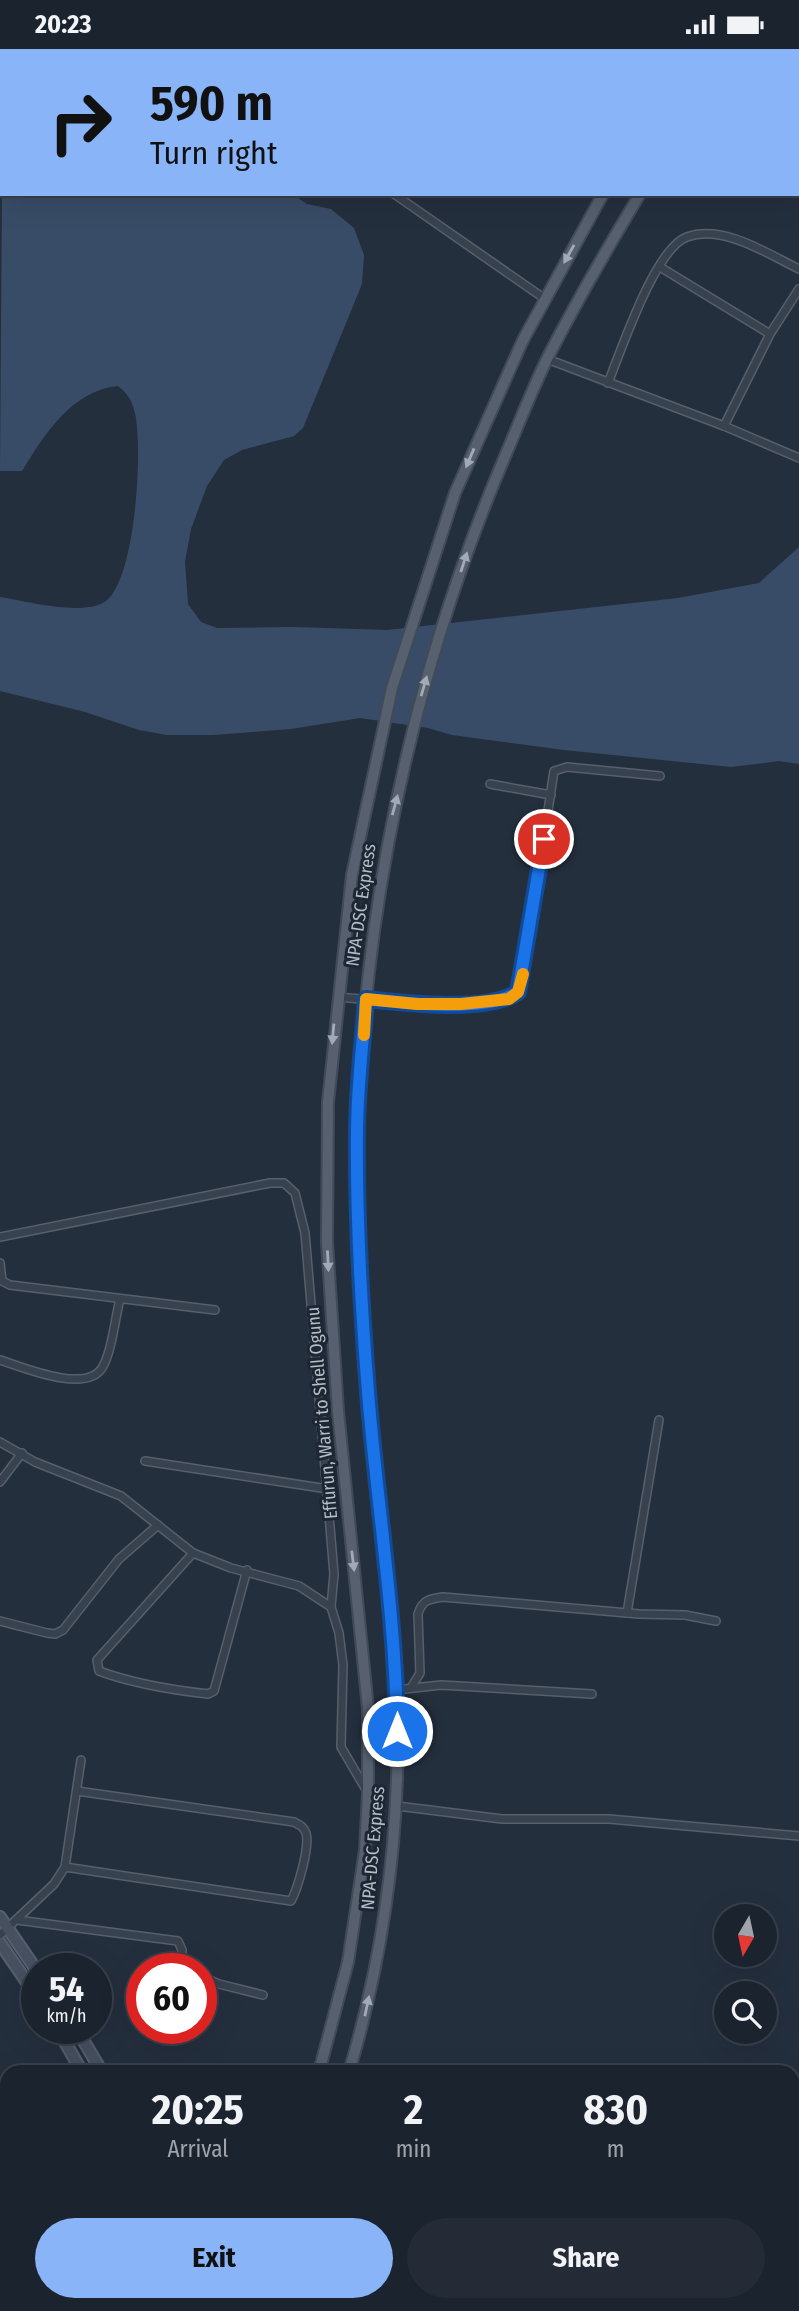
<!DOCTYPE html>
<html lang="en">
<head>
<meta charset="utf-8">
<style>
	:root { --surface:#1b232e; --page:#242b36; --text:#f1f3f6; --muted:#a0a4aa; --line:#39404a; --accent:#8ab4f8 }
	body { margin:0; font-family:"Fira Sans Condensed",sans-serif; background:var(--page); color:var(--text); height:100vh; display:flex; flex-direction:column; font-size:26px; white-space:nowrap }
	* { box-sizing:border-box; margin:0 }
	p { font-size:23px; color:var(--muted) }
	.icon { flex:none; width:38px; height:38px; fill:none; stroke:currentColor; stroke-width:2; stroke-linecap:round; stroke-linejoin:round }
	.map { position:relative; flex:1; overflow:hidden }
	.drawer { position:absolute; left:0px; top:2016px; width:800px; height:247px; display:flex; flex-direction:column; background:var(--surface); border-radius:21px 21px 0 0; box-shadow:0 7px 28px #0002,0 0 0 2px var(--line) }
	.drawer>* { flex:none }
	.hud { position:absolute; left:0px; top:0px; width:800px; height:147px; box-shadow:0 7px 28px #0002,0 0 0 2px var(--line); background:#8ab4f8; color:#111; overflow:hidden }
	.needle { width:46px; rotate:189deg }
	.buttons { position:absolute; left:714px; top:1855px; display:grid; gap:14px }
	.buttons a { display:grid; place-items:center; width:63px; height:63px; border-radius:50%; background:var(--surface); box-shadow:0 7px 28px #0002,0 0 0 2px var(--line); font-size:35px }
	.speed { position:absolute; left:21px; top:1904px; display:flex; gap:14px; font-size:35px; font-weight:700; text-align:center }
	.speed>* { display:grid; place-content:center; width:91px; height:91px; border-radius:50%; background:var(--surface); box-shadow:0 7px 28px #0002,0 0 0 2px var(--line); line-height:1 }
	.speed small { font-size:18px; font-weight:400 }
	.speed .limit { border:10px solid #d22; background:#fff; color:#111 }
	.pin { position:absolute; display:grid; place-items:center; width:60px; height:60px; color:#fff; margin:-30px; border:4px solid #fff; border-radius:50%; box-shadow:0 2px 7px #0007 }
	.me { position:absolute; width:77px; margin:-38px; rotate:0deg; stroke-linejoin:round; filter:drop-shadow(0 0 5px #0008) }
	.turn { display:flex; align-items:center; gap:24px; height:147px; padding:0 35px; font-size:32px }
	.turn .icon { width:91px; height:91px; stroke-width:2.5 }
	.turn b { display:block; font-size:49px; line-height:60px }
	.eta { display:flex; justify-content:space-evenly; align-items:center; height:119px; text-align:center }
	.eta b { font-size:42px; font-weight:700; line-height:49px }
	.primary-button { display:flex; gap:14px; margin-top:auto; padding:14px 35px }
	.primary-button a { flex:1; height:80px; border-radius:42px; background:var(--accent); color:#111; font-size:28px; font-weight:700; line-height:80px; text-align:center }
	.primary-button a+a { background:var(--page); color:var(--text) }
	.status { display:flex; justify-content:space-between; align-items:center; height:49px; padding:0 35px; background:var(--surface); direction:ltr }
	.status svg { height:19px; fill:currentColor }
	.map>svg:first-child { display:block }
	.water { fill:#394c67 }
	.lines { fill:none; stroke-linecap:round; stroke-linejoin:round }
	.street-casing { stroke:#565f6c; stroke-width:10 }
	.secondary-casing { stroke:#565f6c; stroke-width:14 }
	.primary-casing { stroke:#414a57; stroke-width:14 }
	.street { stroke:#38414e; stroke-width:7 }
	.secondary { stroke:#465061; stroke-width:10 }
	.primary { stroke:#56606e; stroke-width:10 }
	.oneway { fill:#a1aab7 }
	.route-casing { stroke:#114b97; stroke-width:18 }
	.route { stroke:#1a73e8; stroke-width:12 }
	.slow { stroke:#f59e0b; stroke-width:12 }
	.labels { text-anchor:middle; stroke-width:6; stroke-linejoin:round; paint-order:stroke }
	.street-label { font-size:18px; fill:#b4bcc9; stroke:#1d2633 }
</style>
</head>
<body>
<div class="status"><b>20:23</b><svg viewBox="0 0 49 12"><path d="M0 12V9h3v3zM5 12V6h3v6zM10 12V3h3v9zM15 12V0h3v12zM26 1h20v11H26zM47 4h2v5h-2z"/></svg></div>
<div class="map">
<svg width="799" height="2262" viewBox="0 0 799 2262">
	<rect width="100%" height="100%" fill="#242f3e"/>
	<path class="water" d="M2 143V145H292L307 155 331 160 354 179 364 206 362 235 303 379 294 387 242 401 224 411 207 437 191 480 185 513 188 555 201 573 217 579 294 578 387 581 678 549 759 534 799 498V715L779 712 731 718 564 701 452 686 428 679 360 669 291 680 213 686H167L139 681 85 663 0 642V548C26 552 84 568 106 552 136 529 143 399 135 364 132 351 128 345 118 337 71 342 45 385 22 422H0Z"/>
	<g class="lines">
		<g class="street-casing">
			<g id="street">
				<polyline points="202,0 204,2"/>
				<polyline points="510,0 513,2"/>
				<polyline points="645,0 648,2"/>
				<polyline points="490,2 491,0"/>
				<polyline points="394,145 545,250"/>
				<polyline points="660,218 770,285"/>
				<polyline points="547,310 724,377 799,409"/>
				<path d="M608 334C621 302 655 199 687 188 723 175 768 205 799 220"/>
				<polyline points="724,377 770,285 799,240"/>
				<polyline points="490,735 551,746"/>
				<polyline points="338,948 417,955 461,955 509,950 518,943 522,933 554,722 567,718 660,727"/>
				<polyline points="0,1188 270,1134 284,1134 295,1144 305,1184 334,1525 331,1558"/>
				<polyline points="0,1214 2,1232 10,1236 215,1261"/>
				<path d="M0 1311C22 1318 86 1345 102 1319 112 1303 115 1269 120 1250"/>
				<polyline points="0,1393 35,1413 121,1447 193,1504 231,1519 299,1537 331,1558 339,1584 343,1616 341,1698 368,1744"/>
				<polyline points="145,1412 328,1440"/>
				<polyline points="0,1433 22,1404"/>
				<path d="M193 1504 97 1611 99 1622C134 1635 172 1641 208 1645L214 1642 247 1521"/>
				<polyline points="627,1564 659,1371"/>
				<polyline points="0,1572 47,1584 55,1585 63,1581 119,1510 158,1476"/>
				<path d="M411 1639 420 1624 418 1565C422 1551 429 1550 443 1548L639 1565 685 1566 716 1572"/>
				<polyline points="396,1641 441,1636 592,1645"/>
				<polyline points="397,1757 502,1770 609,1770 799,1787"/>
				<path d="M65 1818 291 1852C298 1839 310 1798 306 1784 304 1778 300 1776 294 1773L77 1742"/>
				<polyline points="17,1871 178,1892 182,1901 181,1920"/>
				<polyline points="0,1886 54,1835 65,1818 81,1711"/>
				<polyline points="201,1927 219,1935 263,1946"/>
			</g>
		</g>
		<g class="secondary-casing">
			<g id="secondary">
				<polyline points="0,1868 37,1922"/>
				<polyline points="0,1894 37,1948"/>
				<polyline points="57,1979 82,2023"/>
				<polyline points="76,1979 102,2023"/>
				<polyline points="0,2135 7,2135"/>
				<polyline points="521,2256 537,2262"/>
			</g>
		</g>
		<g class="primary-casing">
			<g id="primary">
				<polyline points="691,2 692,0"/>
				<polyline points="726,2 727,0"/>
				<polyline points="319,2023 348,1913 365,1801 368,1745 368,1659 338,1362 327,1193 328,1053 352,826 392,639 455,444 523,291 603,145"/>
				<path d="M349 2023C387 1895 403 1762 396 1629 388 1486 364 1345 358 1202 348 930 399 655 506 405 520 372 533 338 549 306 577 252 608 198 640 145"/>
				<polyline points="162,2256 164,2262"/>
				<polyline points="197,2262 201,2256"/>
				<polyline points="235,2262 239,2256"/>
			</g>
		</g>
		<use href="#street" class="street"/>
		<use href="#secondary" class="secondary"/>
		<use href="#primary" class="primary"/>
	</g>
	<defs><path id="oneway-solid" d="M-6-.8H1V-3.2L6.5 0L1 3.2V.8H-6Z" transform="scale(1.75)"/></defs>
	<g class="oneway">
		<use href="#oneway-solid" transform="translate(569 205) rotate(119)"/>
		<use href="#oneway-solid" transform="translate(470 409) rotate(113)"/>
		<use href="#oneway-solid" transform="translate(464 513) rotate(-72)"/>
		<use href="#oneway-solid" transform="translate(424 637) rotate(-74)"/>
		<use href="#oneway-solid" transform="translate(395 756) rotate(-75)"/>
		<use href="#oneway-solid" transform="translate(333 985) rotate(95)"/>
		<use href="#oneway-solid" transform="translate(328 1212) rotate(87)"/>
		<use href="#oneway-solid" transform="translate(353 1512) rotate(83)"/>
		<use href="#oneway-solid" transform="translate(367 1957) rotate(-78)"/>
	</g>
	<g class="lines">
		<g class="route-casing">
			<path id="route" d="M397 1682C396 1568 377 1456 368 1343 361 1256 356 1170 357 1083 357 1039 363 994 366 950 403 954 488 964 518 943L544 790"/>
		</g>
		<use href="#route" class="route"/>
		<polyline class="slow" points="364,986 366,950 417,955 461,955 509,950 518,943 523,925"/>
	</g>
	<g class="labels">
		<g class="street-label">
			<text transform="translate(361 856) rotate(-82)" y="6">NPA-DSC Express</text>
			<text transform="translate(322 1364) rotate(-95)" y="6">Effurun, Warri to Shell Ogunu</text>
			<text transform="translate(373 1799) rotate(-85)" y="6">NPA-DSC Express</text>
		</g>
	</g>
</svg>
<div class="buttons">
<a><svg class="needle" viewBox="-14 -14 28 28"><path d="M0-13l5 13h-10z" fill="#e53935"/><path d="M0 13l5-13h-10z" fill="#a0a4aa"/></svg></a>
<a><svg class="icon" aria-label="search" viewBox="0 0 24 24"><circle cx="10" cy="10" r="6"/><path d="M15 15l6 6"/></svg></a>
</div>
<div class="speed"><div>54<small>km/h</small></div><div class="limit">60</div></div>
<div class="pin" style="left:544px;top:790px;background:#d93025"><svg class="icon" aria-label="arrive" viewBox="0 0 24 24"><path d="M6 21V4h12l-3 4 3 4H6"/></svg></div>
<svg class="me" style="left:397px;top:1682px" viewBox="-20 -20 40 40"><circle r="17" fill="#1a73e8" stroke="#fff" stroke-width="3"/><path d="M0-11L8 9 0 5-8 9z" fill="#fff"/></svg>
<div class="hud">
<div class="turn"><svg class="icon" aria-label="right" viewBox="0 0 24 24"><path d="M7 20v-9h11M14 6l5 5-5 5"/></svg><div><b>590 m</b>Turn right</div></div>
</div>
<section class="drawer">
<div class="eta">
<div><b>20:25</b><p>Arrival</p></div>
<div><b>2</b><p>min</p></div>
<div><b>830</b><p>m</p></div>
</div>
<div class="primary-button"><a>Exit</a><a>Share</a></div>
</section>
</div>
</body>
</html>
